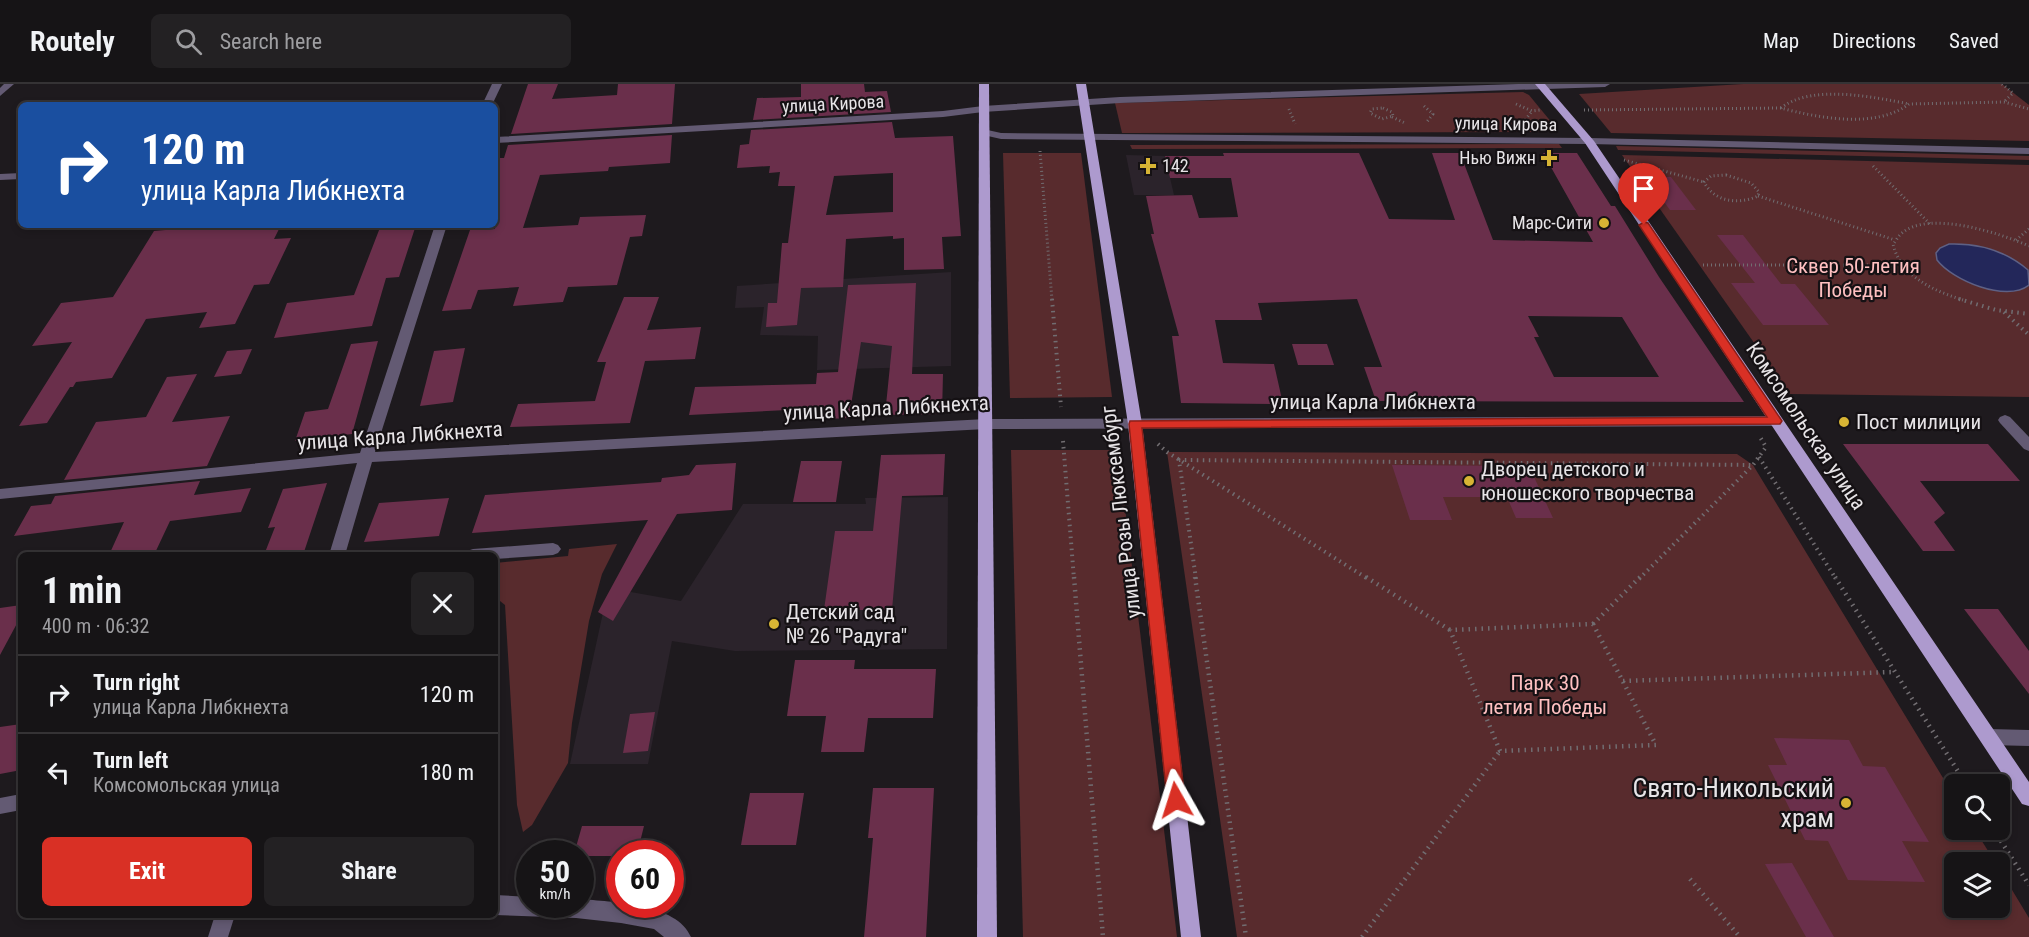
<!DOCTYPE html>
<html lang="en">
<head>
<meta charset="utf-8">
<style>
	:root { --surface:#161416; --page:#232123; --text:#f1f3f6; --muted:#9e9ea1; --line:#353335; --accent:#d93025 }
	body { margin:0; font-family:"Roboto Condensed",sans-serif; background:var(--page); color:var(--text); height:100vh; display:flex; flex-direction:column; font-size:22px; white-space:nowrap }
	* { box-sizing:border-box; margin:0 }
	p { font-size:20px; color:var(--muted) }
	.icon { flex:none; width:33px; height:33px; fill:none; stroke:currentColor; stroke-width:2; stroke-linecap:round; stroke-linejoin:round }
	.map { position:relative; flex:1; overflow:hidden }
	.sheet { position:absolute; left:18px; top:468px; width:480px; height:366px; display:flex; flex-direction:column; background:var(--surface); border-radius:9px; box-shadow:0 3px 9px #0003,0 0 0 2px var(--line) }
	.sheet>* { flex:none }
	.top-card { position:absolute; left:18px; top:18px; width:480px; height:126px; border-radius:9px; box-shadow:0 3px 9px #0003,0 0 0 2px var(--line); background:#1a4fa0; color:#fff; overflow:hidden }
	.tools { position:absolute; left:1944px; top:690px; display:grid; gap:12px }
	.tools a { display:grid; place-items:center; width:66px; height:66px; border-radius:9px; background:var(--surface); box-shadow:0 3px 9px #0003,0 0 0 2px var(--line); font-size:30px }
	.speed { position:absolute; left:516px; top:756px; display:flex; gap:12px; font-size:30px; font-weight:700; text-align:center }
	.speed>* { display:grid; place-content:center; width:78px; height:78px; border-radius:50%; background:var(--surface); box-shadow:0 3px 9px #0003,0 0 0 2px var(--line); line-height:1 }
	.speed small { font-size:15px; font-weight:400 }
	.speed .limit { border:9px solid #d22; background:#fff; color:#111 }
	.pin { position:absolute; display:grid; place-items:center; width:51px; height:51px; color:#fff; margin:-62px -26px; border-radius:50% 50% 50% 0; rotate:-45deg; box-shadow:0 0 6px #0007 }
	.pin .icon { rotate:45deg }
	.me { position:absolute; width:66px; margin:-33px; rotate:354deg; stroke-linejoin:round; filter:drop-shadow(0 0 4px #0008) }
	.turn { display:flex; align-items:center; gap:21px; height:126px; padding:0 24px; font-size:27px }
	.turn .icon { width:78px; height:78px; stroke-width:2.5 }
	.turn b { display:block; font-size:42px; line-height:51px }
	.round { display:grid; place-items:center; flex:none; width:63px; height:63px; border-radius:9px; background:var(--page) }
	.summary { display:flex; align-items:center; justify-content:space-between; height:102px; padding:0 24px }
	h1 { font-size:36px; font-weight:700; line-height:45px }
	.cta { display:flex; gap:12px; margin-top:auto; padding:12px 24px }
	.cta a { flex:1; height:69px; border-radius:9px; background:var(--accent); color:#fff; font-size:24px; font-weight:700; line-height:69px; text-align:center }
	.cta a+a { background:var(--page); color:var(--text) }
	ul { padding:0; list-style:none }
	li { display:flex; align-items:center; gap:18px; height:78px; padding:0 24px; border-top:2px solid var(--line) }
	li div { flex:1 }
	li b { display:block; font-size:22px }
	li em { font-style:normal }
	header { display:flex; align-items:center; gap:36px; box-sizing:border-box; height:84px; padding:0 30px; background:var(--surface); border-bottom:2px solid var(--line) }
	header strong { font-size:28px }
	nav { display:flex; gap:33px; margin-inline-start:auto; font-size:21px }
	.search { width:420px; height:54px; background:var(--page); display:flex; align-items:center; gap:15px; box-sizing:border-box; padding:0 21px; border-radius:9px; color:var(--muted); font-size:22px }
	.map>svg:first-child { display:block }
	.built { fill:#2b232b }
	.green { fill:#582b2d }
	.water { fill:#23275a; stroke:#5e6084; stroke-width:1.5 }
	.building { fill:#6a2f4b; fill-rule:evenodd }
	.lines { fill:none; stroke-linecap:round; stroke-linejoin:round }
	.path-far2 { stroke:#716d71; stroke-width:3; stroke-dasharray:1 3; stroke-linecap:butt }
	.path-far1 { stroke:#716d71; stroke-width:4; stroke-dasharray:1.5 4.5; stroke-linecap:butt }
	.path { stroke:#716d71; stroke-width:4.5; stroke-dasharray:1.5 5; stroke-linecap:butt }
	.minor { fill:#635a73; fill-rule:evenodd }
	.major { fill:#ad9ace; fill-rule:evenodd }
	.route { fill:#d93025; stroke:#8d1f18; stroke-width:1.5 }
	.poi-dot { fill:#d7b434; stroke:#151114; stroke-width:2 }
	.labels { text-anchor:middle; stroke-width:4.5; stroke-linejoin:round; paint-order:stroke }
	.far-street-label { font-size:18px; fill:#e7e4e7; stroke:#151114 }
	.far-poi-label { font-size:18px; fill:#e7e4e7; stroke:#151114; text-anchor:end }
	.park-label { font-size:21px; fill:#ffc0c1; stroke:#151114 }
	.street-label { font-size:21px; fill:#e7e4e7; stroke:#151114 }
	.poi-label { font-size:21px; fill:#e7e4e7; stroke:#151114; text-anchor:start }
	.near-poi-label { font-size:26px; fill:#e7e4e7; stroke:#151114; text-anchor:end }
</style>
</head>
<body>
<header>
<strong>Routely</strong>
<div class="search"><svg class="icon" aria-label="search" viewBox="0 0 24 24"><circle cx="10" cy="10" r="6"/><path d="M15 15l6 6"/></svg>Search here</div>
<nav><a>Map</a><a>Directions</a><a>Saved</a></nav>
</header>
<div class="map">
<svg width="2029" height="853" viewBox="0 0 2029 853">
	<rect width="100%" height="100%" fill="#1e1a1e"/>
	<g class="built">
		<polygon points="1126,71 1165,72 1174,111 1134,111"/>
		<polygon points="951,188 951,282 817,286 818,252 760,251 764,223 735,224 737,202"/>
		<polygon points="948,413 947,565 735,567 672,557 648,680 570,680 604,524 614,505 681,517 743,420 866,420 865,414"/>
	</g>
	<g class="green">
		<polygon points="1743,0 2002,0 2029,21 2029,57 1611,49 1579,10"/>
		<polygon points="1523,8 1529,11 1557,45 1544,48 1122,49 1115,19"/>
		<polygon points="1559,60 1562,64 1132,65 1130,61"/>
		<polygon points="1616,62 2029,72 2029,76 1618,66"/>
		<polygon points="1003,69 1081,69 1112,313 1010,314"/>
		<polygon points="1622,71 2029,81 2029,313 1790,310"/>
		<polygon points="1011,366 1118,366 1177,853 1023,853"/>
		<polygon points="1167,368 1737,370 1753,381 1954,712 1954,746 1975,746 1995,778 1954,778 1954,824 2000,824 2000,786 2029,834 2029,853 1237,853"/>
		<polygon points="617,460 602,490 589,537 572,639 568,679 532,741 523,748 517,721 505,521 495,513 495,479 568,472 569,465"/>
	</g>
	<path class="water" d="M1949 160C1978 159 2006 167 2028 186L2029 201C2006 219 1952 196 1937 176L1936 169 1940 164Z"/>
	<g class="building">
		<polygon points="528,0 558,0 552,15 617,11 618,0 675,0 672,40 511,50"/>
		<polygon points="801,0 864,0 865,8 887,7 891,28 753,36 757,14 801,13"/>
		<path d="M892 38 895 54 953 52 961 152 942 153 944 185 904 186V154L893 155V152L846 155 843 203 801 204 797 241 766 243 768 219H777L782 159H788L795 102H778L780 88 769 89 770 82 737 84 740 61 749 60 751 46ZM893 89V128L826 131 834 92Z"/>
		<polygon points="672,51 670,79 609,83 608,87 540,91 523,144 578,141 580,133 646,131 642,152 630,153 617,201 568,203 563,218 513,222 519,203 478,206 471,225 442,227 470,146 495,145 495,74 504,74 508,61"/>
		<path d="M1223 69H1359L1389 135 1455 136 1432 69H1460L1493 156 1593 158 1543 69H1577L1611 122H1615L1659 193 1744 318 1376 317 1364 283H1382L1357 215 1258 219 1262 236H1215L1223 279 1274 280 1283 320 1181 319 1172 252H1179L1151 150H1154L1146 112 1192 111 1199 134 1238 133 1231 94H1170L1165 72H1224ZM1528 232 1622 233 1659 293H1554L1534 253H1539Z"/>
		<polygon points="1646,93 1671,93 1696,126 1670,126"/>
		<polygon points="222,141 281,141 274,155 291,154 269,200 254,201 235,240 199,244 207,228 146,235 112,294 76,298 73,303 70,303 47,339 19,342 72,258 32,262 61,219 113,213 154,147"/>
		<polygon points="381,141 416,141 399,193 386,194 372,242 274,254 287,219 354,211"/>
		<polygon points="1717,151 1743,151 1781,200 1795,200 1829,241 1763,241 1731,199 1755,199"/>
		<polygon points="916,199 912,290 943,290 942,330 885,331 892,262 861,258 849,334 826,335 827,324 689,331 695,303 816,300 817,289 838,288 848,201"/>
		<polygon points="624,213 659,213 647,246 701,243 695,275 645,277 630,339 510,343 518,320 595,317 606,278 597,278"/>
		<polygon points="378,257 352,350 295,357 305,328 328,325 351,260"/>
		<polygon points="1292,260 1327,260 1334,281 1298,281"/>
		<polygon points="465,264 453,318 420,322 434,267"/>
		<polygon points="252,265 241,290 214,293 227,267"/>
		<polygon points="197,290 172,338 230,332 207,382 64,396 96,338 146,333 167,293"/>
		<polygon points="1843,360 1988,360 2020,397 1920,397 1945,429 1934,438 1955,467 1923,467"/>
		<polygon points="945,370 943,411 902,412 892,526 824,526 835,447 873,447 881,371"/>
		<polygon points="801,377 842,377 836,418 793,418"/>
		<polygon points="736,379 732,426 677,430 613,537 598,528 648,436 472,449 485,411 661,398 662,394 689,391 696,381"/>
		<polygon points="1392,381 1529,382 1553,434 1516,434 1507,413 1443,413 1452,436 1410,436"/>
		<polygon points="200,397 194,411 251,404 241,428 170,437 154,471 109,471 124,438 14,452 31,422 51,420 55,412"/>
		<polygon points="327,399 303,471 264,471 275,443 268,444 283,405"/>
		<polygon points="449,414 439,452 364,458 379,419"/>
		<polygon points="21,521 21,532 0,571 0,524"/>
		<polygon points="1964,525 1998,525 2029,567 2029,610"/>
		<polygon points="795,576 855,576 854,585 936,585 933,634 868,634 864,668 821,668 826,632 787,632"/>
		<polygon points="655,628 648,667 623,669 630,630"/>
		<polygon points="21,640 21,686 0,690 0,643"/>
		<polygon points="1774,654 1849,656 1863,682 1885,683 1929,758 1902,757 1925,798 1848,796 1828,757 1805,756 1768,681 1787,681"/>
		<polygon points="873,704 934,704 926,853 864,853 873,754 868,754"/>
		<polygon points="750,709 804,709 796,761 741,761"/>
		<polygon points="582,742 644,742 637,770 620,770 620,772 580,772 580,770 574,770"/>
		<polygon points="1792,779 1834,853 1806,853 1765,780"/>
	</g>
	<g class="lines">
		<g class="path-far2">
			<polyline points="2002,0 2013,9 2004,18"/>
			<polyline points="1516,20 1532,27 1540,26"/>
			<polyline points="1424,22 1433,30 1426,39"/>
			<polygon points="1383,24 1392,28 1393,32 1382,35 1370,29 1372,25"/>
			<path d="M1781 24C1811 0 1874 13 1909 20"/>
			<polyline points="1289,25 1295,40"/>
			<path d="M1584 26 1781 24C1818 34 1876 45 1909 20L2004 18 2029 25"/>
			<polyline points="1392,33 1405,39"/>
			<polyline points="1523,39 1532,27"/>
			<polyline points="1040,67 1052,216"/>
			<polyline points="1624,76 1704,98"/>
			<polyline points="1873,82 1930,140"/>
			<path d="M1726 91 1751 99 1759 108 1758 112C1739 121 1714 118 1704 98L1711 92Z"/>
			<polyline points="1758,112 1895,156"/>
			<polyline points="2016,156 2029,145"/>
			<polyline points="1703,181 1902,181"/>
			<path d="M1963 216C1934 207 1900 192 1893 160 1896 157 1898 152 1902 149 1929 126 2000 149 2029 162"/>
		</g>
		<g class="path-far1">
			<polyline points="1052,215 1061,323"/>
			<polyline points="1959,215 1996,226 2029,230"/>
			<polyline points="2004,228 2029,251"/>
			<polyline points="1063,357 1074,495"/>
			<polyline points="1158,360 1167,368 1368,495"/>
			<polyline points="1759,373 1836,495"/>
			<polyline points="1196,495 1179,376 1753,381"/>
			<polyline points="1639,495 1753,381 1766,363 1760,353"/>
		</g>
		<g class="path">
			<polyline points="1074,493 1103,853"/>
			<polyline points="1195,493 1246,853"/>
			<polyline points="1366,493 1450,546"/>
			<polyline points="1835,493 1966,700"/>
			<polygon points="1593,540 1656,661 1500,667 1450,546"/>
			<polyline points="1593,540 1640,493"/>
			<polyline points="1623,597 1894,588"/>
			<polyline points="1994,746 2029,801"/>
			<polyline points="1690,795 1740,853"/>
			<polyline points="1362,853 1500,667"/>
		</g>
		<g class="minor">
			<polygon points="4,0 14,0 0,12 0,4"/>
			<polygon points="492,0 502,0 492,21 482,21"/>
			<polygon points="1518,0 1610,0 1605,3 1120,19 983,28 943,33 495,59 495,53 943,27 983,22 1120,13"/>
			<polygon points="983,45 1001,49 1589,54 2029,64 2029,70 1589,60 1001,55 979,50 979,46"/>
			<polygon points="21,89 21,95 0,96 0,90"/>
			<polygon points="435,141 447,141 375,368 986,335 1776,332 1783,337 1776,342 986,345 372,378 345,471 329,471 357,379 0,415 0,405 360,369"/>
			<polygon points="2005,331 2010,333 2029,353 2029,367 2024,365 2000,339 1998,336 2000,333"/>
			<polygon points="553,459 558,461 561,465 558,469 553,471 495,475 495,471 465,471 467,467 473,465"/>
			<polygon points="1989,645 2029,646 2029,662 1989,661 1983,658 1980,653 1983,648"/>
			<polygon points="21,710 21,726 0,730 0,714"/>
			<path d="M495 811 530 813V820H580V815C611 818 677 819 691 853H664L654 845 621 839 576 834 495 831Z"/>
			<polygon points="215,831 235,831 228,853 208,853"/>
		</g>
		<g class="major">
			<polygon points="979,0 989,0 997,853 977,853"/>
			<polygon points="1076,0 1086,0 1142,340 1201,853 1181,853 1128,340"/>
			<polygon points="1535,0 1545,0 1594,57 2029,698 2029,722 2022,720 1585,59"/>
		</g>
	</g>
	<polygon class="route" points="1644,138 1648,139 1780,334 1782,337 1780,340 1142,344 1185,716 1182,722 1176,724 1170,722 1167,716 1129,340 1130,337 1767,333 1639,141"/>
	<g class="poi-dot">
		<path d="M1546 65h6v6h6v6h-6v6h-6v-6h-6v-6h6z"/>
		<path d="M1145 73h6v6h6v6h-6v6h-6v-6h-6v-6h6z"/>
		<circle cx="1604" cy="139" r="6"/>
		<circle cx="1844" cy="338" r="6"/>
		<circle cx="1469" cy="397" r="6"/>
		<circle cx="774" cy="540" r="6"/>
		<circle cx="1846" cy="719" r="6"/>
	</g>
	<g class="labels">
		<g class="far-street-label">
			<text transform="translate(833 20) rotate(-3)" y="6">улица Кирова</text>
			<text transform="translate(1506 40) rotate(1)" y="6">улица Кирова</text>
		</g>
		<g class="far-poi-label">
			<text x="1536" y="80">Нью Вижн</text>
			<text x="1162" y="88" text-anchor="start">142</text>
			<text x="1592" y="145">Марс-Сити</text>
		</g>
		<g class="park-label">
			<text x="1853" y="189">Сквер 50-летия<tspan x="1853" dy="24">Победы</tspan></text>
			<text x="1545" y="606">Парк 30<tspan x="1545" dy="24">летия Победы</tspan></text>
		</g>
		<g class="street-label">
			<text x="1373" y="325">улица Карла Либкнехта</text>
			<text transform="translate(886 324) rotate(-3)" y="7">улица Карла Либкнехта</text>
			<text transform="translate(1806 342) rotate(56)" y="7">Комсомольская улица</text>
			<text transform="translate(400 352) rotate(-4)" y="7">улица Карла Либкнехта</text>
			<text transform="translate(1121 428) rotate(-97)" y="7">улица Розы Люксембург</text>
		</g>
		<g class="poi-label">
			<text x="1856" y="345">Пост милиции</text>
			<text x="1481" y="392">Дворец детского и<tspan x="1481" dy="24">юношеского творчества</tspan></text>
			<text x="786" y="535">Детский сад<tspan x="786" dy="24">№ 26 "Радуга"</tspan></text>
		</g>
		<g class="near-poi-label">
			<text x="1834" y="713">Свято-Никольский<tspan x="1834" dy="30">храм</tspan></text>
		</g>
	</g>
</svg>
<div class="tools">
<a><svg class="icon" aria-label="search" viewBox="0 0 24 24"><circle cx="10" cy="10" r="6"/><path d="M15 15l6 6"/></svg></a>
<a><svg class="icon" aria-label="layers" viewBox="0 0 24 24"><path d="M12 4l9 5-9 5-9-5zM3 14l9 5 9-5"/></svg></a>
</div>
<div class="speed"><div>50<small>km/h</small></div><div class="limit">60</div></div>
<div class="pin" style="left:1644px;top:141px;background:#d93025"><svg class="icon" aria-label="arrive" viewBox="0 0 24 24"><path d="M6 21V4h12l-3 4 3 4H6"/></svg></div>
<svg class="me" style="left:1176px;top:716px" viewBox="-20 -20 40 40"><path d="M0-17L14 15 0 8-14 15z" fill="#d93025" stroke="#fff" stroke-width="4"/></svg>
<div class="top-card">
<div class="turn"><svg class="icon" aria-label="right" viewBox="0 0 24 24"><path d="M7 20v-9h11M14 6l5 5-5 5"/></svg><div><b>120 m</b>улица Карла Либкнехта</div></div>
</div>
<section class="sheet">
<div class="summary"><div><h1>1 min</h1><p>400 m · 06:32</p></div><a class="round"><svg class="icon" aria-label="close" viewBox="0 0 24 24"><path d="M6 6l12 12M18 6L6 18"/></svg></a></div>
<ul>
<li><svg class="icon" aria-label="right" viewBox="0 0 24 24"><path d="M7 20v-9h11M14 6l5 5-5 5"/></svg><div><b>Turn right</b><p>улица Карла Либкнехта</p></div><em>120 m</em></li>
<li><svg class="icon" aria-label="left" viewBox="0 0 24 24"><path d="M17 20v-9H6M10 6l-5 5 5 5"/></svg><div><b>Turn left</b><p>Комсомольская улица</p></div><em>180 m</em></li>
</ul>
<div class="cta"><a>Exit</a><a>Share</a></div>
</section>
</div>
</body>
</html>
